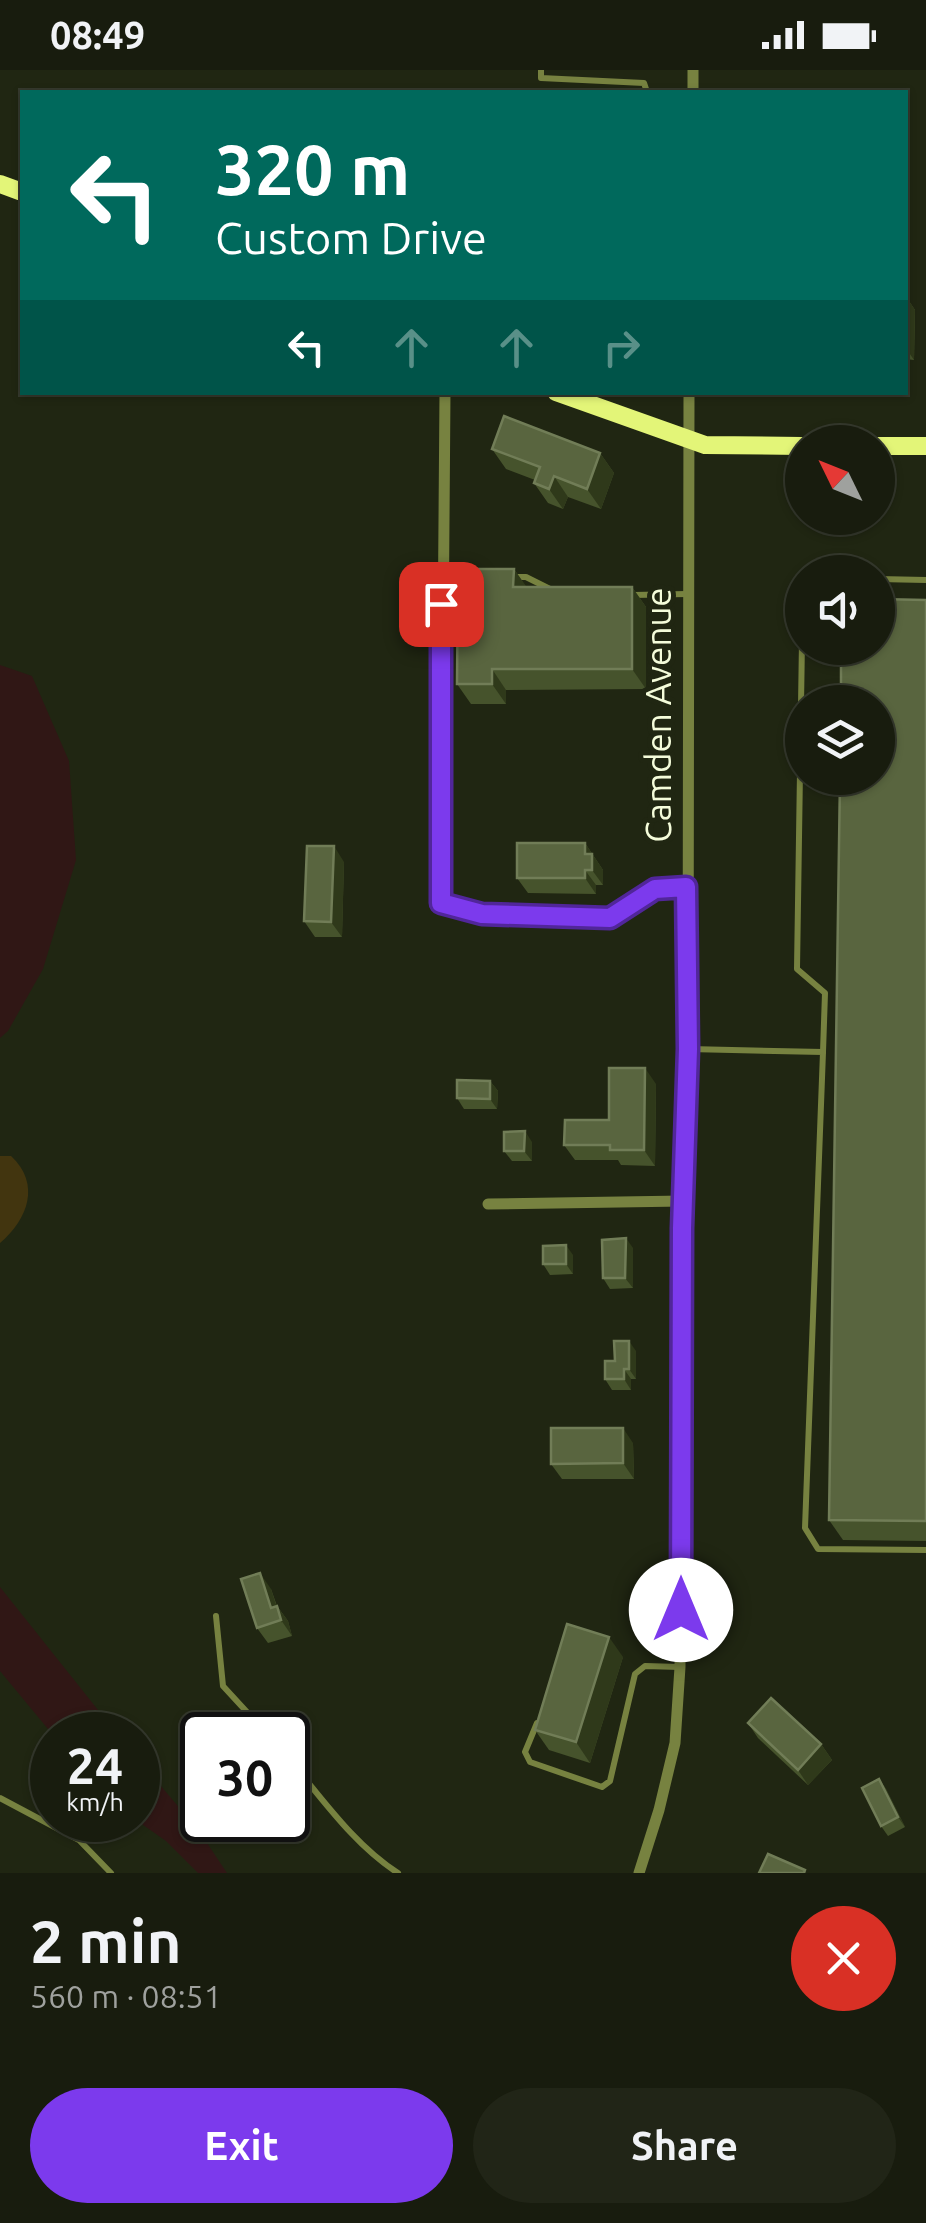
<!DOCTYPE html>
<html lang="en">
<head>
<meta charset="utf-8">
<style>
	:root { --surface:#181c0e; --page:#212517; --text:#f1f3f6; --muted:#9fa19e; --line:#363a2e; --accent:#7c3aed }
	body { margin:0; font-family:Ubuntu,sans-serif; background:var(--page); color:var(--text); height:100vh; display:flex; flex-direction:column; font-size:38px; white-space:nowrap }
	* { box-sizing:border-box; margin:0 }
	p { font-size:32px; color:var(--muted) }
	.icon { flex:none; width:55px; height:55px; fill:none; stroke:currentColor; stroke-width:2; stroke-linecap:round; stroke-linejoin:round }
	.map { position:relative; height:1803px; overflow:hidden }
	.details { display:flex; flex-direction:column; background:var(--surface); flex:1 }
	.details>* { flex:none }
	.top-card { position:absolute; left:20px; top:20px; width:888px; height:305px; border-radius:0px; box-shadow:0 2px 8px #0004,0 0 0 2px var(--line); background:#00695c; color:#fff; overflow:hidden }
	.needle { width:65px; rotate:313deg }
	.controls { position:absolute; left:785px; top:355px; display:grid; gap:20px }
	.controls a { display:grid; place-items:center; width:110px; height:110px; border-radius:50%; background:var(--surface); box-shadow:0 2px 8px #0004,0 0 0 2px var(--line); font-size:50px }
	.speed { position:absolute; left:30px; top:1642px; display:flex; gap:20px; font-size:50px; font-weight:700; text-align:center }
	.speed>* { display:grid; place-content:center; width:130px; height:130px; border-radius:50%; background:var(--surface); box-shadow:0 2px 8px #0004,0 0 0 2px var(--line); line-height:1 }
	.speed small { font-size:25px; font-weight:400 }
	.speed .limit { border:5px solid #111; border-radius:15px; background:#fff; color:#111 }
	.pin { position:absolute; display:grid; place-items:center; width:85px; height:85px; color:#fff; margin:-42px; border-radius:20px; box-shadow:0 5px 15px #0006 }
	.me { position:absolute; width:110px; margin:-55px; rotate:0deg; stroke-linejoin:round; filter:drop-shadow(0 0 8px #0008) }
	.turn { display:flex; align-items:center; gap:35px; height:210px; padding:0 30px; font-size:45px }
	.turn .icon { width:130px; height:130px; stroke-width:2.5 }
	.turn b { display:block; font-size:70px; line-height:85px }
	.lanes { display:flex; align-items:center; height:95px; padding:0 30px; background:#0003; justify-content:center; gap:50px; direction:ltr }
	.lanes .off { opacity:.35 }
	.round { display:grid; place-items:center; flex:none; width:105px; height:105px; border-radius:52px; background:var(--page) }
	.overview { display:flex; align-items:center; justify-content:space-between; height:170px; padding:0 30px }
	h1 { font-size:60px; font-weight:700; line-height:75px }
	.button { display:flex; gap:20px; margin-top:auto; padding:20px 30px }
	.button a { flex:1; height:115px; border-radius:60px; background:var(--accent); color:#fff; font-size:40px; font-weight:700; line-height:115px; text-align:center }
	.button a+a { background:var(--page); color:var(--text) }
	.status { display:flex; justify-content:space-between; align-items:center; height:70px; padding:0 50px; background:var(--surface); direction:ltr }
	.status svg { height:28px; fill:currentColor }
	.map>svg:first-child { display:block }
	.green { fill:#301715 }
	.water { fill:#42350f }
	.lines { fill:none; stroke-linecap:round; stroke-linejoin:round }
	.lane { stroke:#778240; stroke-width:6 }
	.street { stroke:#778240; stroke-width:11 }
	.secondary { stroke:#e3f578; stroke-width:18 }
	.wall { fill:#46532c }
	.shaded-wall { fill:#2f391a }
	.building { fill:#59653f; stroke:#717d57; stroke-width:2.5 }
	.route-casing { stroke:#51269a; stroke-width:25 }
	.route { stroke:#7c3aed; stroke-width:18 }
	.labels { text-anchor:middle; stroke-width:10; stroke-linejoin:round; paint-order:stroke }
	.street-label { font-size:35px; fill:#f4fcda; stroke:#202612 }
</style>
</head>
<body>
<div class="status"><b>08:49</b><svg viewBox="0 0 49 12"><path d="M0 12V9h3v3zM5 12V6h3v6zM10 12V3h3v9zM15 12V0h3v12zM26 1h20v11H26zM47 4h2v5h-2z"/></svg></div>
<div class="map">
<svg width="926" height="1803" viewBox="0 0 926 1803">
	<rect width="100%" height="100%" fill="#202612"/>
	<g class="green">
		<polygon points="0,595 32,606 69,691 76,790 43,899 8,961 0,968"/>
		<polygon points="0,1517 118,1665 53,1665 0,1601"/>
		<polygon points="138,1689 199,1761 227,1803 198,1803 166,1771 136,1750"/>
	</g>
	<path class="water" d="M0 1086H11C41 1114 28 1149 0 1173Z"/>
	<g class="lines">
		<g class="lane">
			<polyline points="541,0 541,8 644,13 647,22"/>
			<polyline points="513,507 526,507 552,520"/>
			<polyline points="878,509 926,510"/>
			<polyline points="633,525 687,524"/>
			<polyline points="802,570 797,899 825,923 823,982"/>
			<polyline points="689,979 823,982 805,1458 818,1479 926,1480"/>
			<polyline points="216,1546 223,1616 268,1665"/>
			<polyline points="537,1653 525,1682 530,1692 602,1717 610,1711 635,1604 645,1596 680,1597"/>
			<path d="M288 1688C321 1727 354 1775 398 1803"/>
			<polyline points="0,1728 79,1770 111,1803"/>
		</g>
		<g class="street">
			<polyline points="693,22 693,0"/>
			<polyline points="445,322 441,833 482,844 610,849 655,819 686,817"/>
			<polyline points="488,1134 683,1131"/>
			<polyline points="639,1803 659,1740 675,1673 680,1597 682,1186 688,979 689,322"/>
		</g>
		<g class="secondary">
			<polyline points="0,114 22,122"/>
			<polyline points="556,322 705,375 802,376"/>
			<polyline points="878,376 926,376"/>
		</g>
	</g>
	<g class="wall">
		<polygon points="905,225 915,240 914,290 905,289"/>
		<polygon points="492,379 600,383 614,403 601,439 568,427 563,439 548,433 534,413 535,410 506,399"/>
		<polygon points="514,499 526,517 632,517 646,537 646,619 506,620 506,634 471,634 457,614"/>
		<polygon points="926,530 926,1471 843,1470 829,1450"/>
		<polygon points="585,773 603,800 603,815 596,815 596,824 528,823 517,808"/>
		<polygon points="344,792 342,867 315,867 304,851"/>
		<polygon points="490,1011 498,1021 497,1039 464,1039 457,1028"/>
		<polygon points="656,1014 655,1096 621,1095 618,1090 575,1090 564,1075 609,1050"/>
		<polygon points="532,1072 532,1091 512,1091 504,1081"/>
		<polygon points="633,1178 633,1218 610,1219 603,1208"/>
		<polygon points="573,1185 573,1204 550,1205 543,1194"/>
		<polygon points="636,1281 636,1309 631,1309 631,1320 612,1320 605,1309 615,1291"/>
		<polygon points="633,1373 634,1409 562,1409 551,1394"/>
		<polygon points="271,1519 277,1536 288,1551 292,1566 268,1573 257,1558"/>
		<polygon points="623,1587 590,1693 549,1680 535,1660"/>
		<polygon points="748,1653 821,1674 832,1690 808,1715 758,1668"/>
		<polygon points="879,1709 886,1719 905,1757 888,1766 881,1756"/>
	</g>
	<g class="shaded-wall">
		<polygon points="905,225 915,240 914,290 905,277"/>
		<polygon points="600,383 614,403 601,439 587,419"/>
		<polygon points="554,406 568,427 563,439 549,419"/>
		<polygon points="514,499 528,519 513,517"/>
		<polygon points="632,517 646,537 646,619 632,599"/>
		<polygon points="492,599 506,620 506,634 492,614"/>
		<polygon points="585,773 603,800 603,815 592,800 585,784"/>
		<polygon points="334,776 344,792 342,867 331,852"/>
		<polygon points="585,800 596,815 596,824 585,808"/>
		<polygon points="645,998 656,1014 655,1096 644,1080"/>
		<polygon points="490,1011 498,1021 497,1039 490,1029"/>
		<polygon points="525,1061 532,1072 532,1091 524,1081"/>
		<polygon points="626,1168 633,1178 633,1218 625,1208"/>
		<polygon points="566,1175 573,1185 573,1204 566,1194"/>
		<polygon points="629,1271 636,1281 636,1309 629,1299"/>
		<polygon points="624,1299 631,1309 631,1320 624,1309"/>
		<polygon points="623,1358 633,1373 634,1409 623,1393"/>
		<polygon points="260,1503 271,1519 282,1553 271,1538"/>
		<polygon points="277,1536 288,1551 292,1566 281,1550"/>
		<polygon points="609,1567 623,1587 590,1693 576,1672"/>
		<polygon points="821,1674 832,1690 808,1715 798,1700"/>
		<polygon points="879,1709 886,1719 905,1757 898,1747"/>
	</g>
	<g class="building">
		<polygon points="504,346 600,383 587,419 554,406 549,419 534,413 540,397 492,379"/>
		<polygon points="458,499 514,499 513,517 632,517 632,599 492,599 492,614 457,614"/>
		<polygon points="878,529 926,530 926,1451 829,1450 840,708 878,708 878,632 841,632 841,578 878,578"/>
		<polygon points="517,773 585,773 585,784 592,784 592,800 585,800 585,808 517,808"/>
		<polygon points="307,776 334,776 331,852 304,851"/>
		<polygon points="609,998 645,998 644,1080 610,1080 610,1075 564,1075 565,1050 609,1050"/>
		<polygon points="457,1010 490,1011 490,1029 457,1028"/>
		<polygon points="525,1061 524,1081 504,1081 504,1062"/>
		<polygon points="626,1168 625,1208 603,1208 602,1170"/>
		<polygon points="566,1175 566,1194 543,1194 543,1176"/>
		<polygon points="614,1271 629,1271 629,1299 624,1299 624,1309 605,1309 605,1291 615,1291"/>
		<polygon points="551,1358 623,1358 623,1393 551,1394"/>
		<polygon points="260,1503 271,1538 277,1536 281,1550 257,1558 241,1509"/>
		<polygon points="567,1554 609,1567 576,1672 535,1660"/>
		<polygon points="771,1628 821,1674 798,1700 748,1653"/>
		<polygon points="879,1709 898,1747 881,1756 862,1718"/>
		<polygon points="768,1784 805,1800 804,1803 759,1803"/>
	</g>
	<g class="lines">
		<g class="route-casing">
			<polyline id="route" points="441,534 441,833 482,844 610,848 655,819 686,817 688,979 682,1158 681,1540"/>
		</g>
		<use href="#route" class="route"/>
	</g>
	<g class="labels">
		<g class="street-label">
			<text transform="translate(659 645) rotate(-90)" y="12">Camden Avenue</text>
		</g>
	</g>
</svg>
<div class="controls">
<a><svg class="needle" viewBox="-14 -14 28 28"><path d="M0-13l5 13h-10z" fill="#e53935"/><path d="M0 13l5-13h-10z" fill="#9fa19e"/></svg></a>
<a><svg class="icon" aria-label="sound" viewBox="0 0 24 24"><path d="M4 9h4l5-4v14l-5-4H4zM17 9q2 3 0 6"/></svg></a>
<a><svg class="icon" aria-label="layers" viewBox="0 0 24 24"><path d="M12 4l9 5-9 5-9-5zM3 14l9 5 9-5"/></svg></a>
</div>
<div class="speed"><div>24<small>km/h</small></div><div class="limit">30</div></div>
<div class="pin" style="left:441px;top:534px;background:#d93025"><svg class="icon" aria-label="arrive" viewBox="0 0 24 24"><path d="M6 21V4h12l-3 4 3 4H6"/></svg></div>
<svg class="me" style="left:681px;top:1540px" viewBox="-20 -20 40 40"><circle r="19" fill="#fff"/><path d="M0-13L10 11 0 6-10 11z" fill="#7c3aed"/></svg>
<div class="top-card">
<div class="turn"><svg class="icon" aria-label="left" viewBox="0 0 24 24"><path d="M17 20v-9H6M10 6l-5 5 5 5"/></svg><div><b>320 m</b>Custom Drive</div></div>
<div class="lanes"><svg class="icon" aria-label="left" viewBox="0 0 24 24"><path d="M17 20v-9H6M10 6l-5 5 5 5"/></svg><svg class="icon off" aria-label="ahead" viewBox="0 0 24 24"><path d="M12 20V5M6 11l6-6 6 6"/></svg><svg class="icon off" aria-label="ahead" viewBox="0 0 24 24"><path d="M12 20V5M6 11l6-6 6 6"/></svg><svg class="icon off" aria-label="right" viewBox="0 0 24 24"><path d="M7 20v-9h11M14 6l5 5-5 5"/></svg></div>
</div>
</div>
<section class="details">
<div class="overview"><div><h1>2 min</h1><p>560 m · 08:51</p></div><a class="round" style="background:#d93025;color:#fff"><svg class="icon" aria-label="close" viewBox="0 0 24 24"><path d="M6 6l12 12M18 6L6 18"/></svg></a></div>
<div class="button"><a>Exit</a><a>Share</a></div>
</section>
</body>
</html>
